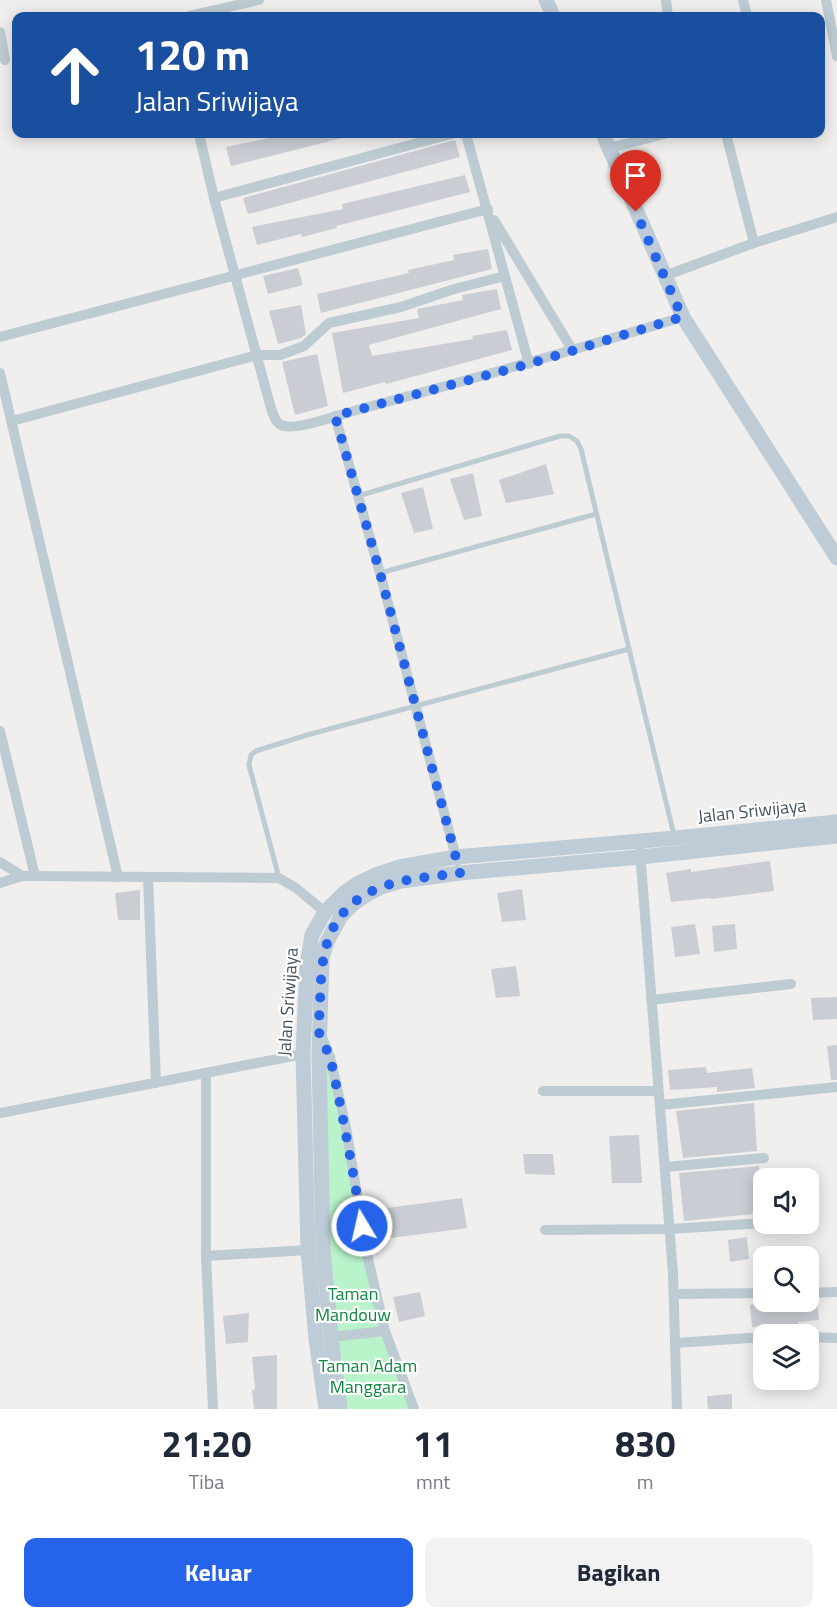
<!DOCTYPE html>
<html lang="id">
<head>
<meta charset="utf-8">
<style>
	:root { --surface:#fff; --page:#f2f2f3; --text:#1f2937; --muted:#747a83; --accent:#2563eb }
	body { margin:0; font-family:"Titillium Web",sans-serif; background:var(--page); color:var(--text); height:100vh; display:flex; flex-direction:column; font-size:22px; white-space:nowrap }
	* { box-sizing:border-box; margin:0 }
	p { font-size:20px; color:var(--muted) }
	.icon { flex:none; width:33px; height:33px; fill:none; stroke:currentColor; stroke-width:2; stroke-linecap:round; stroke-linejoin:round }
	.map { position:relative; height:1409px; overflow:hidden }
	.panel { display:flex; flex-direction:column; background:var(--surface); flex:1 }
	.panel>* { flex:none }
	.hud { position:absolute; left:12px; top:12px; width:813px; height:126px; border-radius:12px; box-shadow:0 3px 15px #0003; background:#1a4fa0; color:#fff; overflow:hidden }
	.fabs { position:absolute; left:753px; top:1168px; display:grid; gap:12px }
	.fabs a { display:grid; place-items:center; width:66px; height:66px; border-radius:12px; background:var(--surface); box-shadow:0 3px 15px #0003; font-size:30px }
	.pin { position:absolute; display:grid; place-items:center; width:51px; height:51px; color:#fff; margin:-62px -26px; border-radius:50% 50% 50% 0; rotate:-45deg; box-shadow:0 0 6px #0007 }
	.pin .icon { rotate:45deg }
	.me { position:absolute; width:66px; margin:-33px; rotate:351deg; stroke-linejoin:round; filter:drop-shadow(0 0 4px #0008) }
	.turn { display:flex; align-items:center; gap:21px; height:126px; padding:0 24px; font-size:27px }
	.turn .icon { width:78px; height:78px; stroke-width:2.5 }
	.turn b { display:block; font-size:42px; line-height:51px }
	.eta { display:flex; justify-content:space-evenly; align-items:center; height:102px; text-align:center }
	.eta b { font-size:36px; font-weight:700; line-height:42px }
	.primary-button { display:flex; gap:12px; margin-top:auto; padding:12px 24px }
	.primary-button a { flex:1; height:69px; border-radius:12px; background:var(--accent); color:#fff; font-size:24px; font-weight:700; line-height:69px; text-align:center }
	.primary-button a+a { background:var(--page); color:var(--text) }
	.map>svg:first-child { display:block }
	.green { fill:#b8f3ca }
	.building { fill:#caced4 }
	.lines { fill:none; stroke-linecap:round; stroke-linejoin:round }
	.lane { stroke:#bdcbd2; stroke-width:5 }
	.street { stroke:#bdcbd2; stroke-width:10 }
	.secondary { stroke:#bdccd7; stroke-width:15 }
	.route { stroke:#2563eb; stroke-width:10; stroke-dasharray:0 18 }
	.labels { text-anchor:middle; stroke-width:4.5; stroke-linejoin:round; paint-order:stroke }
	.street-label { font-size:18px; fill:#45545e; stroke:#fff }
	.park-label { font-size:18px; fill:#0e8740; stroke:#fff }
</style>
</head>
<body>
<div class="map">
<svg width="837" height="1409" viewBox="0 0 837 1409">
	<rect width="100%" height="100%" fill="#f1eeee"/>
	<g class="green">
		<polygon points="319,1055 330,1057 384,1330 332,1336"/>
		<polygon points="384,1332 413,1409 342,1409 332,1339"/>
	</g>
	<g class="building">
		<polygon points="288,134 345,134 346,137 231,166 226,147"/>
		<polygon points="455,140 460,157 319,195 249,214 247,212 243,198"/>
		<polygon points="465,175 470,192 336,226 337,228 302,237 301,234 257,245 252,227 343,209 342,204"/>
		<polygon points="488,249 492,269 321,313 317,294 409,273 408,270 454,260 453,255"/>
		<polygon points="298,268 303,285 268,294 263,276"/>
		<polygon points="497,289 501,309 369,345 372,356 473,339 472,336 507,330 512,350 386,384 385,382 343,393 332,333 419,318 417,309 463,300 462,295"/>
		<polygon points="301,305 306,334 301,338 278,344 269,311"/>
		<polygon points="317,354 328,406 295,415 282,362"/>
		<polygon points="546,464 554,494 506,503 499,480"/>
		<polygon points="473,473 482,516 464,520 450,479"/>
		<polygon points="423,487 433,529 414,533 401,493"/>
		<polygon points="770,861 774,891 711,899 711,898 671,902 666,873 691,869 691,872"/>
		<polygon points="522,889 526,920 502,922 497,893"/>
		<polygon points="140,890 140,920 118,920 115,893"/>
		<polygon points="695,924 700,954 675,957 671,927"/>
		<polygon points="735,924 737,949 714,952 712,926"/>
		<polygon points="516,966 520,996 496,998 491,969"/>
		<polygon points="837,997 837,1019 813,1020 811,998"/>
		<polygon points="837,1045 837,1080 831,1080 827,1046"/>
		<polygon points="706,1067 707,1073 752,1068 755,1088 717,1092 717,1087 670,1090 668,1070"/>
		<polygon points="754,1103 757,1151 683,1158 676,1111"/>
		<polygon points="639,1135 642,1183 612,1183 609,1136"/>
		<polygon points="523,1154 553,1154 555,1175 525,1174"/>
		<polygon points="759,1166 760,1192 764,1192 764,1213 684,1221 679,1173"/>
		<polygon points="462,1198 467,1228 391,1238 387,1208"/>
		<polygon points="747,1237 749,1259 730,1262 728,1240"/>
		<polygon points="420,1292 425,1316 399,1322 393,1297"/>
		<polygon points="808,1300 817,1300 819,1320 798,1322 798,1324 752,1327 750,1305 769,1302 769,1306 808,1302"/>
		<polygon points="249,1313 248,1342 226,1344 223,1316"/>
		<polygon points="277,1355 277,1409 254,1409 252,1390 255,1389 252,1357"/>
		<polygon points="732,1394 732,1409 708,1409 707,1396"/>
	</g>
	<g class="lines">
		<g class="lane">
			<polyline points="358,496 560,436 569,436 577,441 581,449 629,649"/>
			<polyline points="380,573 596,514"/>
			<polyline points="279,878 249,765 251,755 256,751 307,735 629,649 674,835"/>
		</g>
		<g class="street">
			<polyline points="666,0 668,16"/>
			<polyline points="743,0 747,16"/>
			<polyline points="826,0 837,56"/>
			<polyline points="189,16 259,0"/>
			<polyline points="0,32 5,60"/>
			<polyline points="199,134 214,198"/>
			<path d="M451 134 214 198 269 401C271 408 274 422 281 425 295 432 341 414 357 410 466 381 574 350 683 317"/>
			<polyline points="466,134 529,364"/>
			<polyline points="726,134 754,243"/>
			<polyline points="609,148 665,134"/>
			<polyline points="494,220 573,351"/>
			<polyline points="664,276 754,243 837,217"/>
			<polyline points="0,337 488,209"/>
			<polyline points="0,373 118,877"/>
			<polyline points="335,416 380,573 457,861"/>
			<polyline points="12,421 257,355 280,355 304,346 329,323 401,307 454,289 505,276"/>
			<polyline points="0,731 35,876"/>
			<polyline points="640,851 673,1274 677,1409"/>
			<polyline points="0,862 22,876"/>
			<polyline points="148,877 156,1083"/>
			<polyline points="0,883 22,876 30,876 279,878 296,888 325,912"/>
			<polyline points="651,1000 791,984"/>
			<polyline points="321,1035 330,1057 346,1127 366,1250 385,1331 414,1409"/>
			<polyline points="206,1073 206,1256 213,1409"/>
			<polyline points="543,1091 658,1091"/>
			<polyline points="660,1105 837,1087"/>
			<polyline points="0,1113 303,1054"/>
			<polyline points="665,1167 764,1158"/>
			<polyline points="545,1230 670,1229 764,1223"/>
			<polyline points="206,1256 308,1250"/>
			<polyline points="808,1293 837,1292"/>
			<polyline points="674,1294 764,1293"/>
			<polyline points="331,1337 385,1331"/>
			<polyline points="808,1337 837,1338"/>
			<polyline points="675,1343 764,1337"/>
		</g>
		<g class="secondary">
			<polyline points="546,0 553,16"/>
			<polyline points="603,134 683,317 837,558"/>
			<polyline points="326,1409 316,1339 308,1250 303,1054 307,965 312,935 325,912 344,893 358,883 378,874 399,867 456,857 675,838 837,822"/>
			<polyline points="340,1409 331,1337 323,1250 319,1055 322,958 327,942 341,916 353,904 366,895 381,887 401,881 460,873 640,857 837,836"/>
		</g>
	</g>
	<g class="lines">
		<path class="route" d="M362 1226C353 1171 343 1116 331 1061 329 1051 321 1042 319 1032 318 1023 320 1013 320 1004 321 968 322 930 352 904 381 879 423 878 460 873L380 573 335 416 529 364 682 317 636 212"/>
	</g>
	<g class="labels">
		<g class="street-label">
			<text transform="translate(752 811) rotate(-6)" y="6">Jalan Sriwijaya</text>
			<text transform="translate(288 1002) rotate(-86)" y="6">Jalan Sriwijaya</text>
		</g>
		<g class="park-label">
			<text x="353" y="1300">Taman<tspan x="353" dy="21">Mandouw</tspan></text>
			<text x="368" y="1372">Taman Adam<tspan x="368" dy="21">Manggara</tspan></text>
		</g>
	</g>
</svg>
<div class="fabs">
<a><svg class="icon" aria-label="sound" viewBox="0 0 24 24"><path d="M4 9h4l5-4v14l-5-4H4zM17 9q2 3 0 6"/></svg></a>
<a><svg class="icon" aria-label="search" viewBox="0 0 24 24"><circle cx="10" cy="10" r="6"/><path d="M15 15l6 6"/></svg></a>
<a><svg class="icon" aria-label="layers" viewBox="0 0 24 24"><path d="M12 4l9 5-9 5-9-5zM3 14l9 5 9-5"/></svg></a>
</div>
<div class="pin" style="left:636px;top:212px;background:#d93025"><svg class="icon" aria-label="arrive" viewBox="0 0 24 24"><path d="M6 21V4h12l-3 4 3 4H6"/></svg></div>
<svg class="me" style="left:362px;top:1226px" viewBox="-20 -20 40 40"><circle r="17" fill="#2563eb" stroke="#fff" stroke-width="3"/><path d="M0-11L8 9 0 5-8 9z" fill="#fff"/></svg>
<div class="hud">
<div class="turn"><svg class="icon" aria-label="ahead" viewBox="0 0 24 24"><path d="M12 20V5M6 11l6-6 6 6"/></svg><div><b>120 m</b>Jalan Sriwijaya</div></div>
</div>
</div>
<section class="panel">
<div class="eta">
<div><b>21:20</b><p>Tiba</p></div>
<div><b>11</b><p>mnt</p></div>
<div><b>830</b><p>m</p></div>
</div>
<div class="primary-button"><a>Keluar</a><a>Bagikan</a></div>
</section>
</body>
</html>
